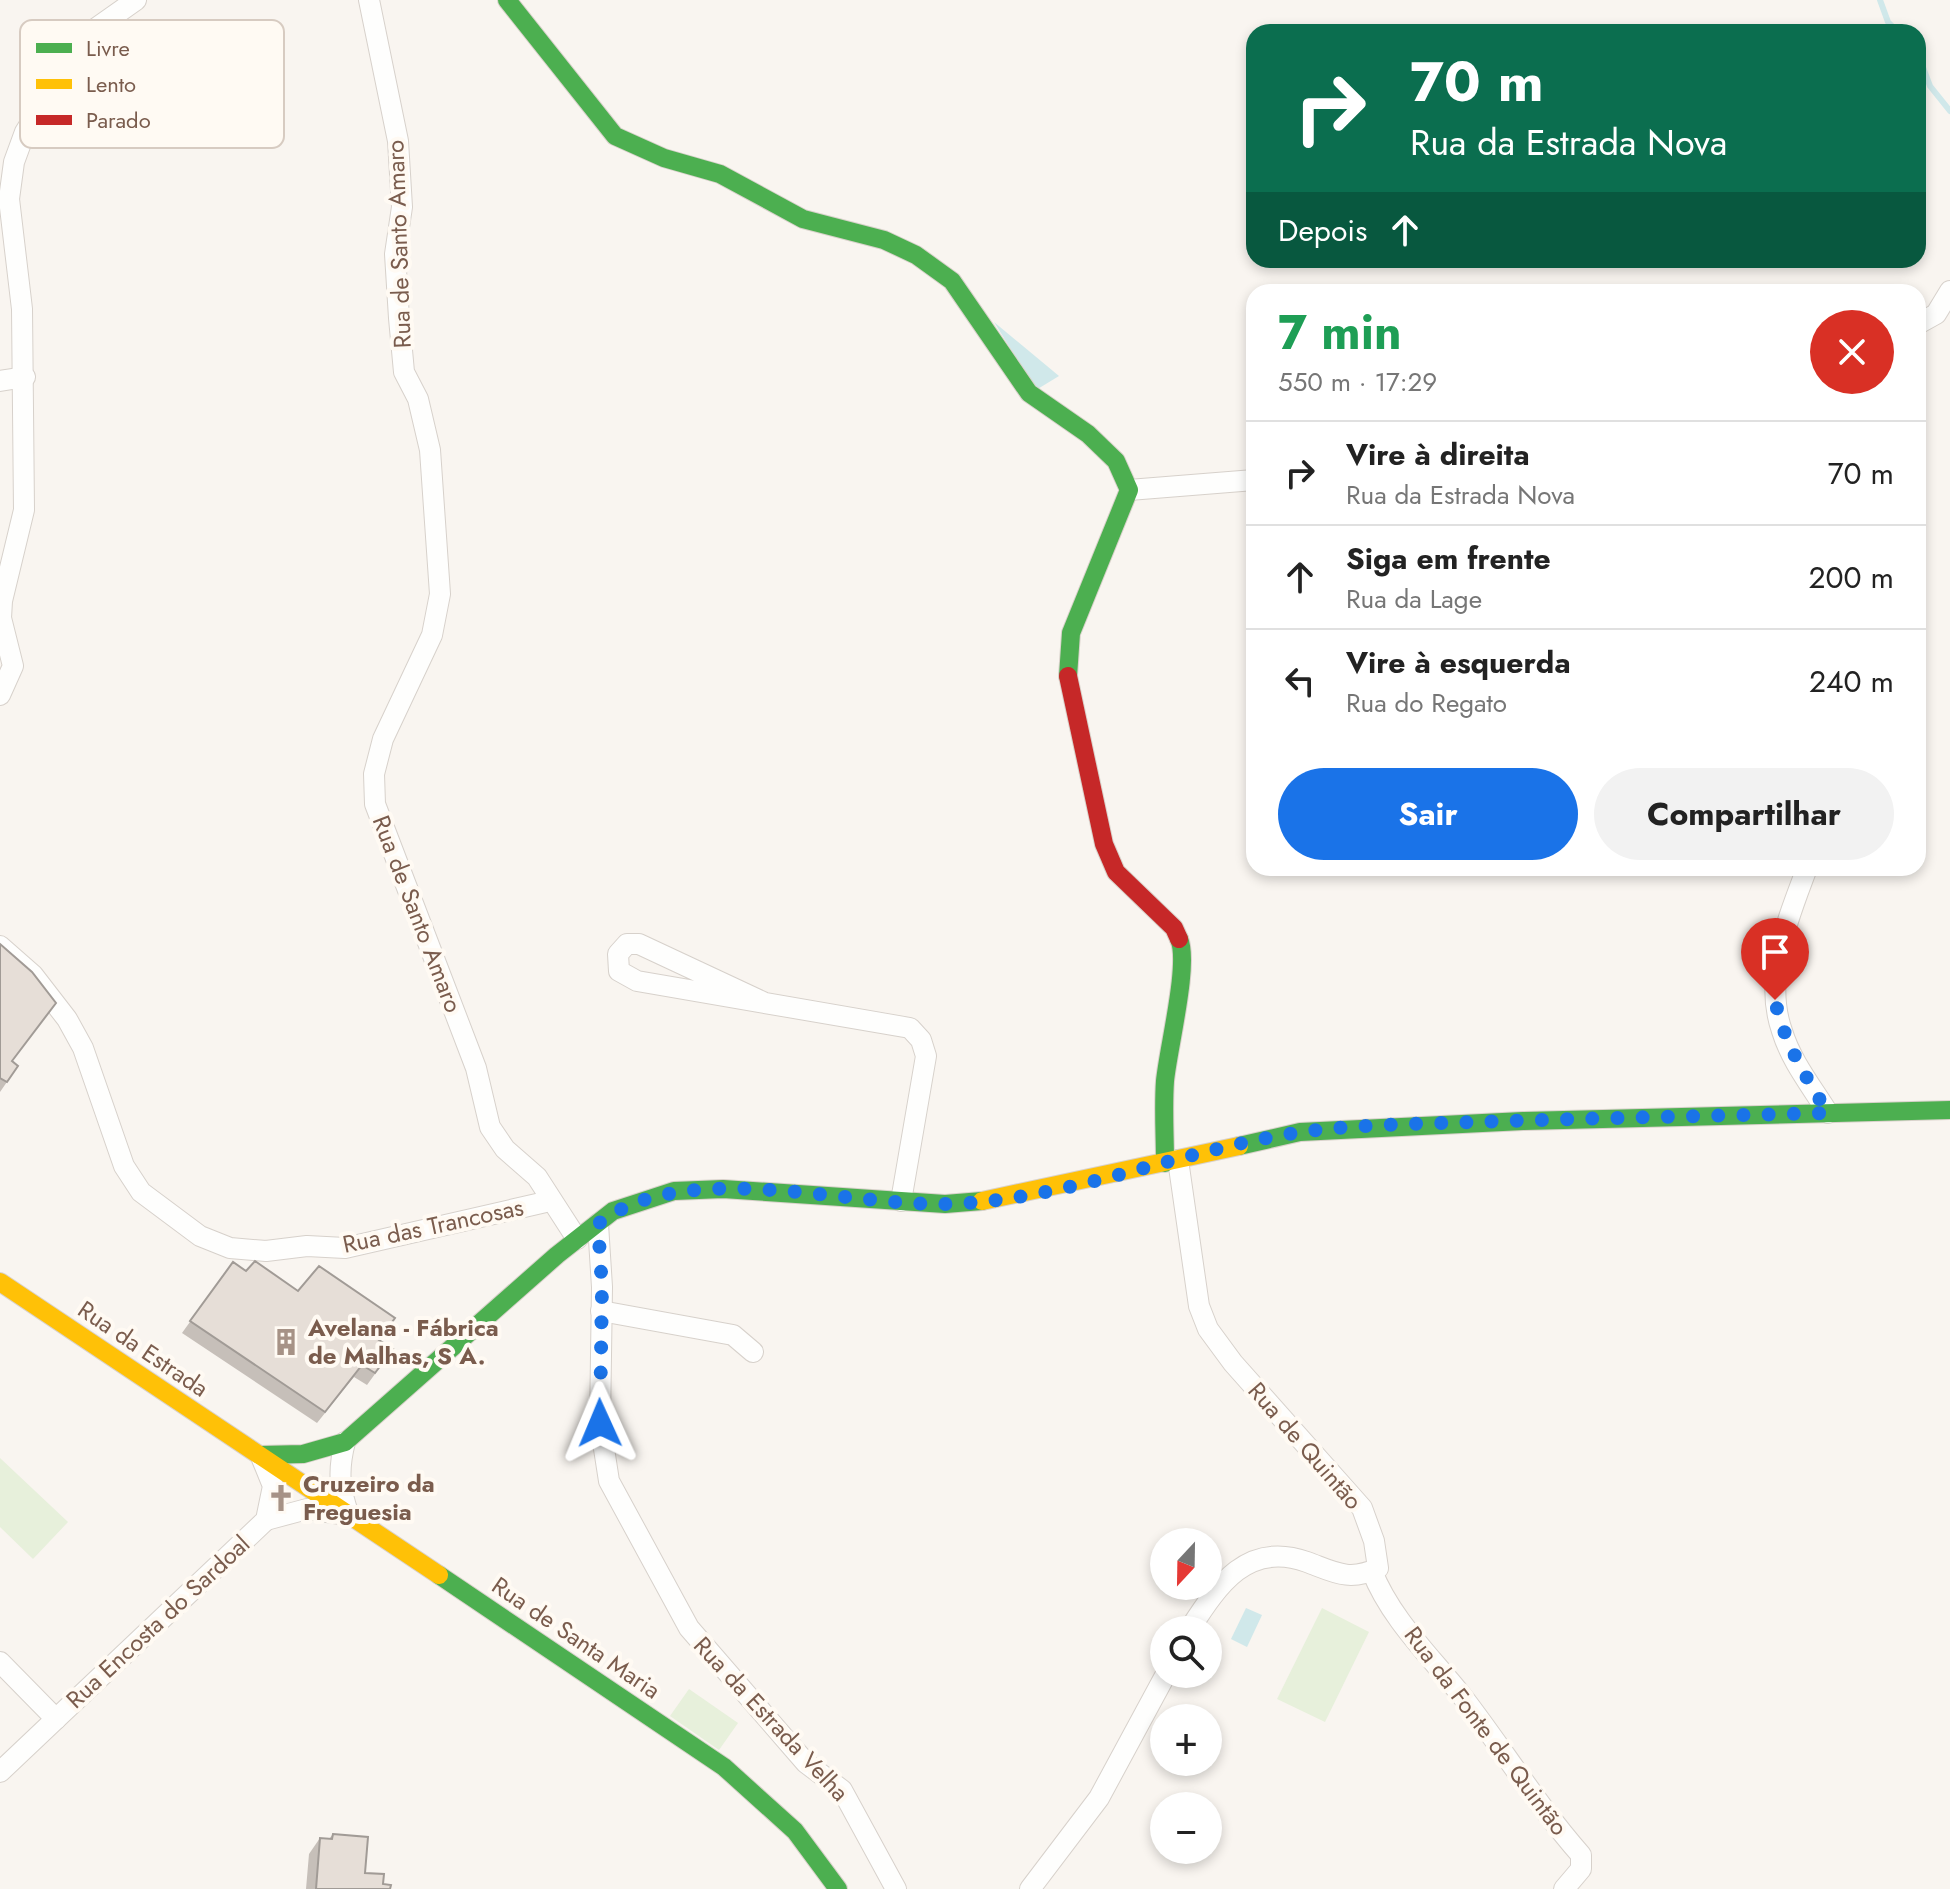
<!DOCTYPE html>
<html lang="pt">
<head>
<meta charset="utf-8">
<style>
	:root { --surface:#fff; --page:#f2f2f2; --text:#222; --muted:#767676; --line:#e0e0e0; --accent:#1a73e8 }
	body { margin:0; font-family:Jost,sans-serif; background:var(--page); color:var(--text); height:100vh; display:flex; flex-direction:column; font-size:30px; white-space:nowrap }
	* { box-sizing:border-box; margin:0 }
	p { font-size:26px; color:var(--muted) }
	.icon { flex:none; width:44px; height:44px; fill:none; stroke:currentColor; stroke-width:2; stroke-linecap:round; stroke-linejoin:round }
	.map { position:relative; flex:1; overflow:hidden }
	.drawer { position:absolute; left:1246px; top:284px; width:680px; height:592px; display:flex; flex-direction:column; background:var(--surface); border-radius:24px; box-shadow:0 4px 12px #0003 }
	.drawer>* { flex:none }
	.hud { position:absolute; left:1246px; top:24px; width:680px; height:244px; border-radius:24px; box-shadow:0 4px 12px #0003; background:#0b6e4f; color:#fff; overflow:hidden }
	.needle { width:52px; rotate:202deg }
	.controls { position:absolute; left:1150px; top:1528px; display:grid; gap:16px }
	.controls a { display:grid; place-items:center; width:72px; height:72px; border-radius:50%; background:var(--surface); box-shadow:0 4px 12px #0003; font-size:40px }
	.pin { position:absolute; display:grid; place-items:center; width:68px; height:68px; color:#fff; margin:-82px -34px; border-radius:50% 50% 50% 0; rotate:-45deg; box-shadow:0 0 8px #0007 }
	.pin .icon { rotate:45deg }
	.me { position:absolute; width:88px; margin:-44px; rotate:359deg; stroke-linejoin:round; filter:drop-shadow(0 0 6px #0008) }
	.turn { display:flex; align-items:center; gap:28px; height:168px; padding:0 32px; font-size:36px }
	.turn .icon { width:104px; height:104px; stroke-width:2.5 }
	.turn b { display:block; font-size:56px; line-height:68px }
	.then { display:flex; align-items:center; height:76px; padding:0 32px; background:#0003; gap:16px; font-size:30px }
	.round { display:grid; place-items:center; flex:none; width:84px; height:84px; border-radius:42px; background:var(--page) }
	.overview { display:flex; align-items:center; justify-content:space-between; height:136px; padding:0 32px }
	h1 { font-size:48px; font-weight:700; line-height:60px; color:#1e9e55 }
	.cta { display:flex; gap:16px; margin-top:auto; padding:16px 32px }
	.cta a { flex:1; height:92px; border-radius:48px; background:var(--accent); color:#fff; font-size:32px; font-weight:700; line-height:92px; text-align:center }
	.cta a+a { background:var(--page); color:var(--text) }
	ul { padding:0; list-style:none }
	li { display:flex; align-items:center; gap:24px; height:104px; padding:0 32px; border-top:2px solid var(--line) }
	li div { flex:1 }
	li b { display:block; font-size:30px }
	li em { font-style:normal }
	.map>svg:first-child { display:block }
	.green { fill:#e7f0db }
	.water { fill:#d0e8ea }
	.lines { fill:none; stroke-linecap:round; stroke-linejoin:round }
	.stream { stroke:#d0e8ea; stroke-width:6 }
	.street-casing { stroke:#d7d1cb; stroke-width:22 }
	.fast-casing { stroke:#d9d2cb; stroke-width:20 }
	.slow-casing { stroke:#d9d2cb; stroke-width:20 }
	.jam-casing { stroke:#d9d2cb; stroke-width:20 }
	.street { stroke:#fefefd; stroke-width:20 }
	.fast { stroke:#4caf50; stroke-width:18 }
	.slow { stroke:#ffc107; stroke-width:18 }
	.jam { stroke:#c62828; stroke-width:18 }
	.wall { fill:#c6bfb9 }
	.building { fill:#e6ded7; stroke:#a19b96; stroke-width:2 }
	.route { stroke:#1a73e8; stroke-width:14; stroke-dasharray:0 25.2 }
	.labels { text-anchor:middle; stroke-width:8; stroke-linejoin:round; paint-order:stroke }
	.street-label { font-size:24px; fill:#7a5c4d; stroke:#fffaf3 }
	.poi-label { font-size:24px; font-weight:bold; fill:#7a5c4d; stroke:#fffaf3; text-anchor:start }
	.key { fill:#fffaf3; stroke:#d7cbc1; stroke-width:2 }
	.key-label { font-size:22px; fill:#7a5c4d }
</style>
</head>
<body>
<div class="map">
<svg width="1950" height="1889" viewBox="0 0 1950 1889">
	<rect width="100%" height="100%" fill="#f9f5f0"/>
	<g class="green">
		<polygon points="0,1458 68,1522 33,1559 0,1527"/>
		<polygon points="1322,1608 1369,1632 1325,1722 1277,1699"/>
		<polygon points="689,1689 738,1723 719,1750 670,1716"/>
	</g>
	<g class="water">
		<polygon points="994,322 1059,376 1036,390"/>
		<polygon points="1246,1608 1262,1615 1247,1647 1231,1639"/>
	</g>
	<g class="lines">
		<g class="stream">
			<polyline points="1880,0 1888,22 1898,32"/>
			<polyline points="1918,54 1930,86 1950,111"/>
		</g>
		<g class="street-casing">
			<g id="street">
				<polyline points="369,0 398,141 402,207 395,254 399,318 404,372 418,399 430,450 440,594 432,635 383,739 374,774 375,804 476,1068 490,1127 505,1149 537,1177 577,1239"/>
				<polyline points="1918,324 1936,314 1950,291"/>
				<polyline points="0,381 25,377"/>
				<polyline points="1129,490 1254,480"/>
				<polyline points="0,695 13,666 1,618 2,601 24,510 22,309 9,199 14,162 25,132 85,36 136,0"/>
				<path d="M1807 868C1788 919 1763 977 1782 1031 1791 1061 1812 1087 1828 1113"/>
				<polyline points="0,946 33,975 67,1019 83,1048 124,1166 141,1192 200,1236 230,1248 266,1251 307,1246 345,1248 550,1201"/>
				<polyline points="763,1002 639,944 627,944 618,954 619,971 637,981 910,1028 921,1040 926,1056 901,1201"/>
				<path d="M1178 1160 1199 1306 1208 1329 1233 1363 1362 1508 1374 1541 1378 1568C1349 1582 1334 1572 1307 1562 1246 1540 1217 1587 1189 1630"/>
				<polyline points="598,1224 602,1287 600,1423 609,1481 689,1628 806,1763 842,1790 896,1889"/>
				<polyline points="601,1311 733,1335 753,1352"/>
				<path d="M345 1442C338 1469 339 1489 349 1515"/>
				<polyline points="266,1520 307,1509 341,1514"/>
				<path d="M1372 1571C1390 1618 1431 1657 1462 1696 1503 1749 1537 1805 1581 1855V1869L1564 1889"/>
				<polyline points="0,1662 56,1719"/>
				<polyline points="0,1772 266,1520 273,1486 262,1459"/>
				<polyline points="1030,1889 1099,1798 1166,1674"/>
			</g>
		</g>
		<g class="fast-casing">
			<g id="fast">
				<polyline points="507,0 615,136 664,158 720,174 803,219 884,240 916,255 952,281 1029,393 1088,434 1116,461 1129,490 1071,633 1068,676"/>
				<polyline points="1239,1146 1300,1132 1523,1121 1950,1110"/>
				<path d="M1165 1163C1165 1136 1163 1108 1165 1081 1168 1049 1190 963 1179 939"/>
				<polyline points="260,1455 303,1454 345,1442 557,1255 613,1211 674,1191 723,1189 945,1204 982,1201"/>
				<polyline points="439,1575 724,1767 795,1831 838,1889"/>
			</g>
		</g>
		<g class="slow-casing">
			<g id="slow">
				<polyline points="982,1201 1239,1146"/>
				<polyline points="0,1282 439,1575"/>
			</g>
		</g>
		<g class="jam-casing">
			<polyline id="jam" points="1068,676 1104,844 1116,872 1174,928 1179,939"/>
		</g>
		<use href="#street" class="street"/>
		<use href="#fast" class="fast"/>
		<use href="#slow" class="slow"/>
		<use href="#jam" class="jam"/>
	</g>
	<g class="wall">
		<polygon points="0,944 12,1062 18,1066 0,1092"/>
		<polygon points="233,1262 246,1271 298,1291 393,1349 367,1385 354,1377 317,1423 182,1333"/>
		<polygon points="333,1834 365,1873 390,1889 306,1889 309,1854 320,1838 329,1839"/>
	</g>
	<g class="building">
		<polygon points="0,944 32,972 56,1003 12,1061 18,1066 7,1082 0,1078"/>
		<polygon points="255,1261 298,1291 319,1266 395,1318 379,1340 393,1349 375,1373 362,1365 325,1412 190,1321 233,1262 246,1271"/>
		<polygon points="333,1834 368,1837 365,1873 384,1874 383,1884 391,1885 390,1889 316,1889 320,1838 332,1839"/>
	</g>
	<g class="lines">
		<path class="route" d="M600 1423 602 1287 598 1224C682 1157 844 1206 946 1204 1067 1201 1183 1149 1302 1132 1360 1124 1419 1124 1477 1122 1594 1118 1711 1116 1828 1113 1805 1075 1784 1043 1775 1000"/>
	</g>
	<defs>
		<g id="building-bare" transform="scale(2.16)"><path d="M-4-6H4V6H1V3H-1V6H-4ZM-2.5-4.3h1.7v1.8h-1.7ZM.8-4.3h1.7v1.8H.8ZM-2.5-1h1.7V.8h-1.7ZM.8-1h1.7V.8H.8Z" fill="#a69286" stroke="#fffaf3" stroke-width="2.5" paint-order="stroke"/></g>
		<g id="church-bare" transform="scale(2.16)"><path d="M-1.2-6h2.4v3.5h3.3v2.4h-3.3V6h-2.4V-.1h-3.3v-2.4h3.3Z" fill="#a69286" stroke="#fffaf3" stroke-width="2.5" paint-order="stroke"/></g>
	</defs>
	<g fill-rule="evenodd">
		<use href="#building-bare" x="286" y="1342"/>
		<use href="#church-bare" x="281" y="1498"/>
	</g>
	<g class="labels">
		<g class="street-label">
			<text transform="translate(399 244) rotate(-92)" y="8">Rua de Santo Amaro</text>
			<text transform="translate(417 914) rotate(69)" y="8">Rua de Santo Amaro</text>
			<text transform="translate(433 1226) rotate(-12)" y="8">Rua das Trancosas</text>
			<text transform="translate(143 1349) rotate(34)" y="8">Rua da Estrada</text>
			<text transform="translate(1305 1446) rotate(49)" y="8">Rua de Quintão</text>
			<text transform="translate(158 1622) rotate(-43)" y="8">Rua Encosta do Sardoal</text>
			<text transform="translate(576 1638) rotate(34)" y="8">Rua de Santa Maria</text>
			<text transform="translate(771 1719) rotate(47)" y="8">Rua da Estrada Velha</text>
			<text transform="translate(1486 1731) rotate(53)" y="8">Rua da Fonte de Quintão</text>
		</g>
		<g class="poi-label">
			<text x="308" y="1336">Avelana - Fábrica<tspan x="308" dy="28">de Malhas, S A.</tspan></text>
			<text x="303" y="1492">Cruzeiro da<tspan x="303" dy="28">Freguesia</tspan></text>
		</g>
	</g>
	<rect x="20" y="20" width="264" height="128" rx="12" class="key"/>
	<rect x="36" y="43" width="36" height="10" fill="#4caf50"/>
	<rect x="36" y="79" width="36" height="10" fill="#ffc107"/>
	<rect x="36" y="115" width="36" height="10" fill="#c62828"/>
	<g class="key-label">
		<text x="86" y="56">Livre</text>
		<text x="86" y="92">Lento</text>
		<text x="86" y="128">Parado</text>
	</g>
</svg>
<div class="controls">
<a><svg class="needle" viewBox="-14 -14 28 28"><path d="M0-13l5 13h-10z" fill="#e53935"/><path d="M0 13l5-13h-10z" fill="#767676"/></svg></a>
<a><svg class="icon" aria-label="search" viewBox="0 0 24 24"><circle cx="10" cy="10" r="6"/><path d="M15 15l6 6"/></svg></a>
<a>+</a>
<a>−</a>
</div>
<div class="pin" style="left:1775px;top:1000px;background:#d93025"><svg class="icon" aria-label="arrive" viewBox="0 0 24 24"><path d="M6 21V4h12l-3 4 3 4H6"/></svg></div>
<svg class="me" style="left:600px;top:1423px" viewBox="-20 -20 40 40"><path d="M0-17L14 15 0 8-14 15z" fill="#1a73e8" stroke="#fff" stroke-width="4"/></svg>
<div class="hud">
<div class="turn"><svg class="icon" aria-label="right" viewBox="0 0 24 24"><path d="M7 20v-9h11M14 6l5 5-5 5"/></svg><div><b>70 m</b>Rua da Estrada Nova</div></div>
<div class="then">Depois<svg class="icon" aria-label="ahead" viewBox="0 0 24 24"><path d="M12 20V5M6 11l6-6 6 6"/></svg></div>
</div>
<section class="drawer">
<div class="overview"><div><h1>7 min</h1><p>550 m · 17:29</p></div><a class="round" style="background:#d93025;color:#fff"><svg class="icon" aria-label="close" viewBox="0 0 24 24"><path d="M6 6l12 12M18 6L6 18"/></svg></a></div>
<ul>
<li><svg class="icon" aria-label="right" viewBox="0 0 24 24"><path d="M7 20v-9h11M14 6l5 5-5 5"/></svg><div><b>Vire à direita</b><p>Rua da Estrada Nova</p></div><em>70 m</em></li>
<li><svg class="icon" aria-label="ahead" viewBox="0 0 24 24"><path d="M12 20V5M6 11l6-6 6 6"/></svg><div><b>Siga em frente</b><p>Rua da Lage</p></div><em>200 m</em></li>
<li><svg class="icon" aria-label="left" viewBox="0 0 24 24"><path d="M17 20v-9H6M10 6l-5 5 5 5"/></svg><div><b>Vire à esquerda</b><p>Rua do Regato</p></div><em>240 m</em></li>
</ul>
<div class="cta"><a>Sair</a><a>Compartilhar</a></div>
</section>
</div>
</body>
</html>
